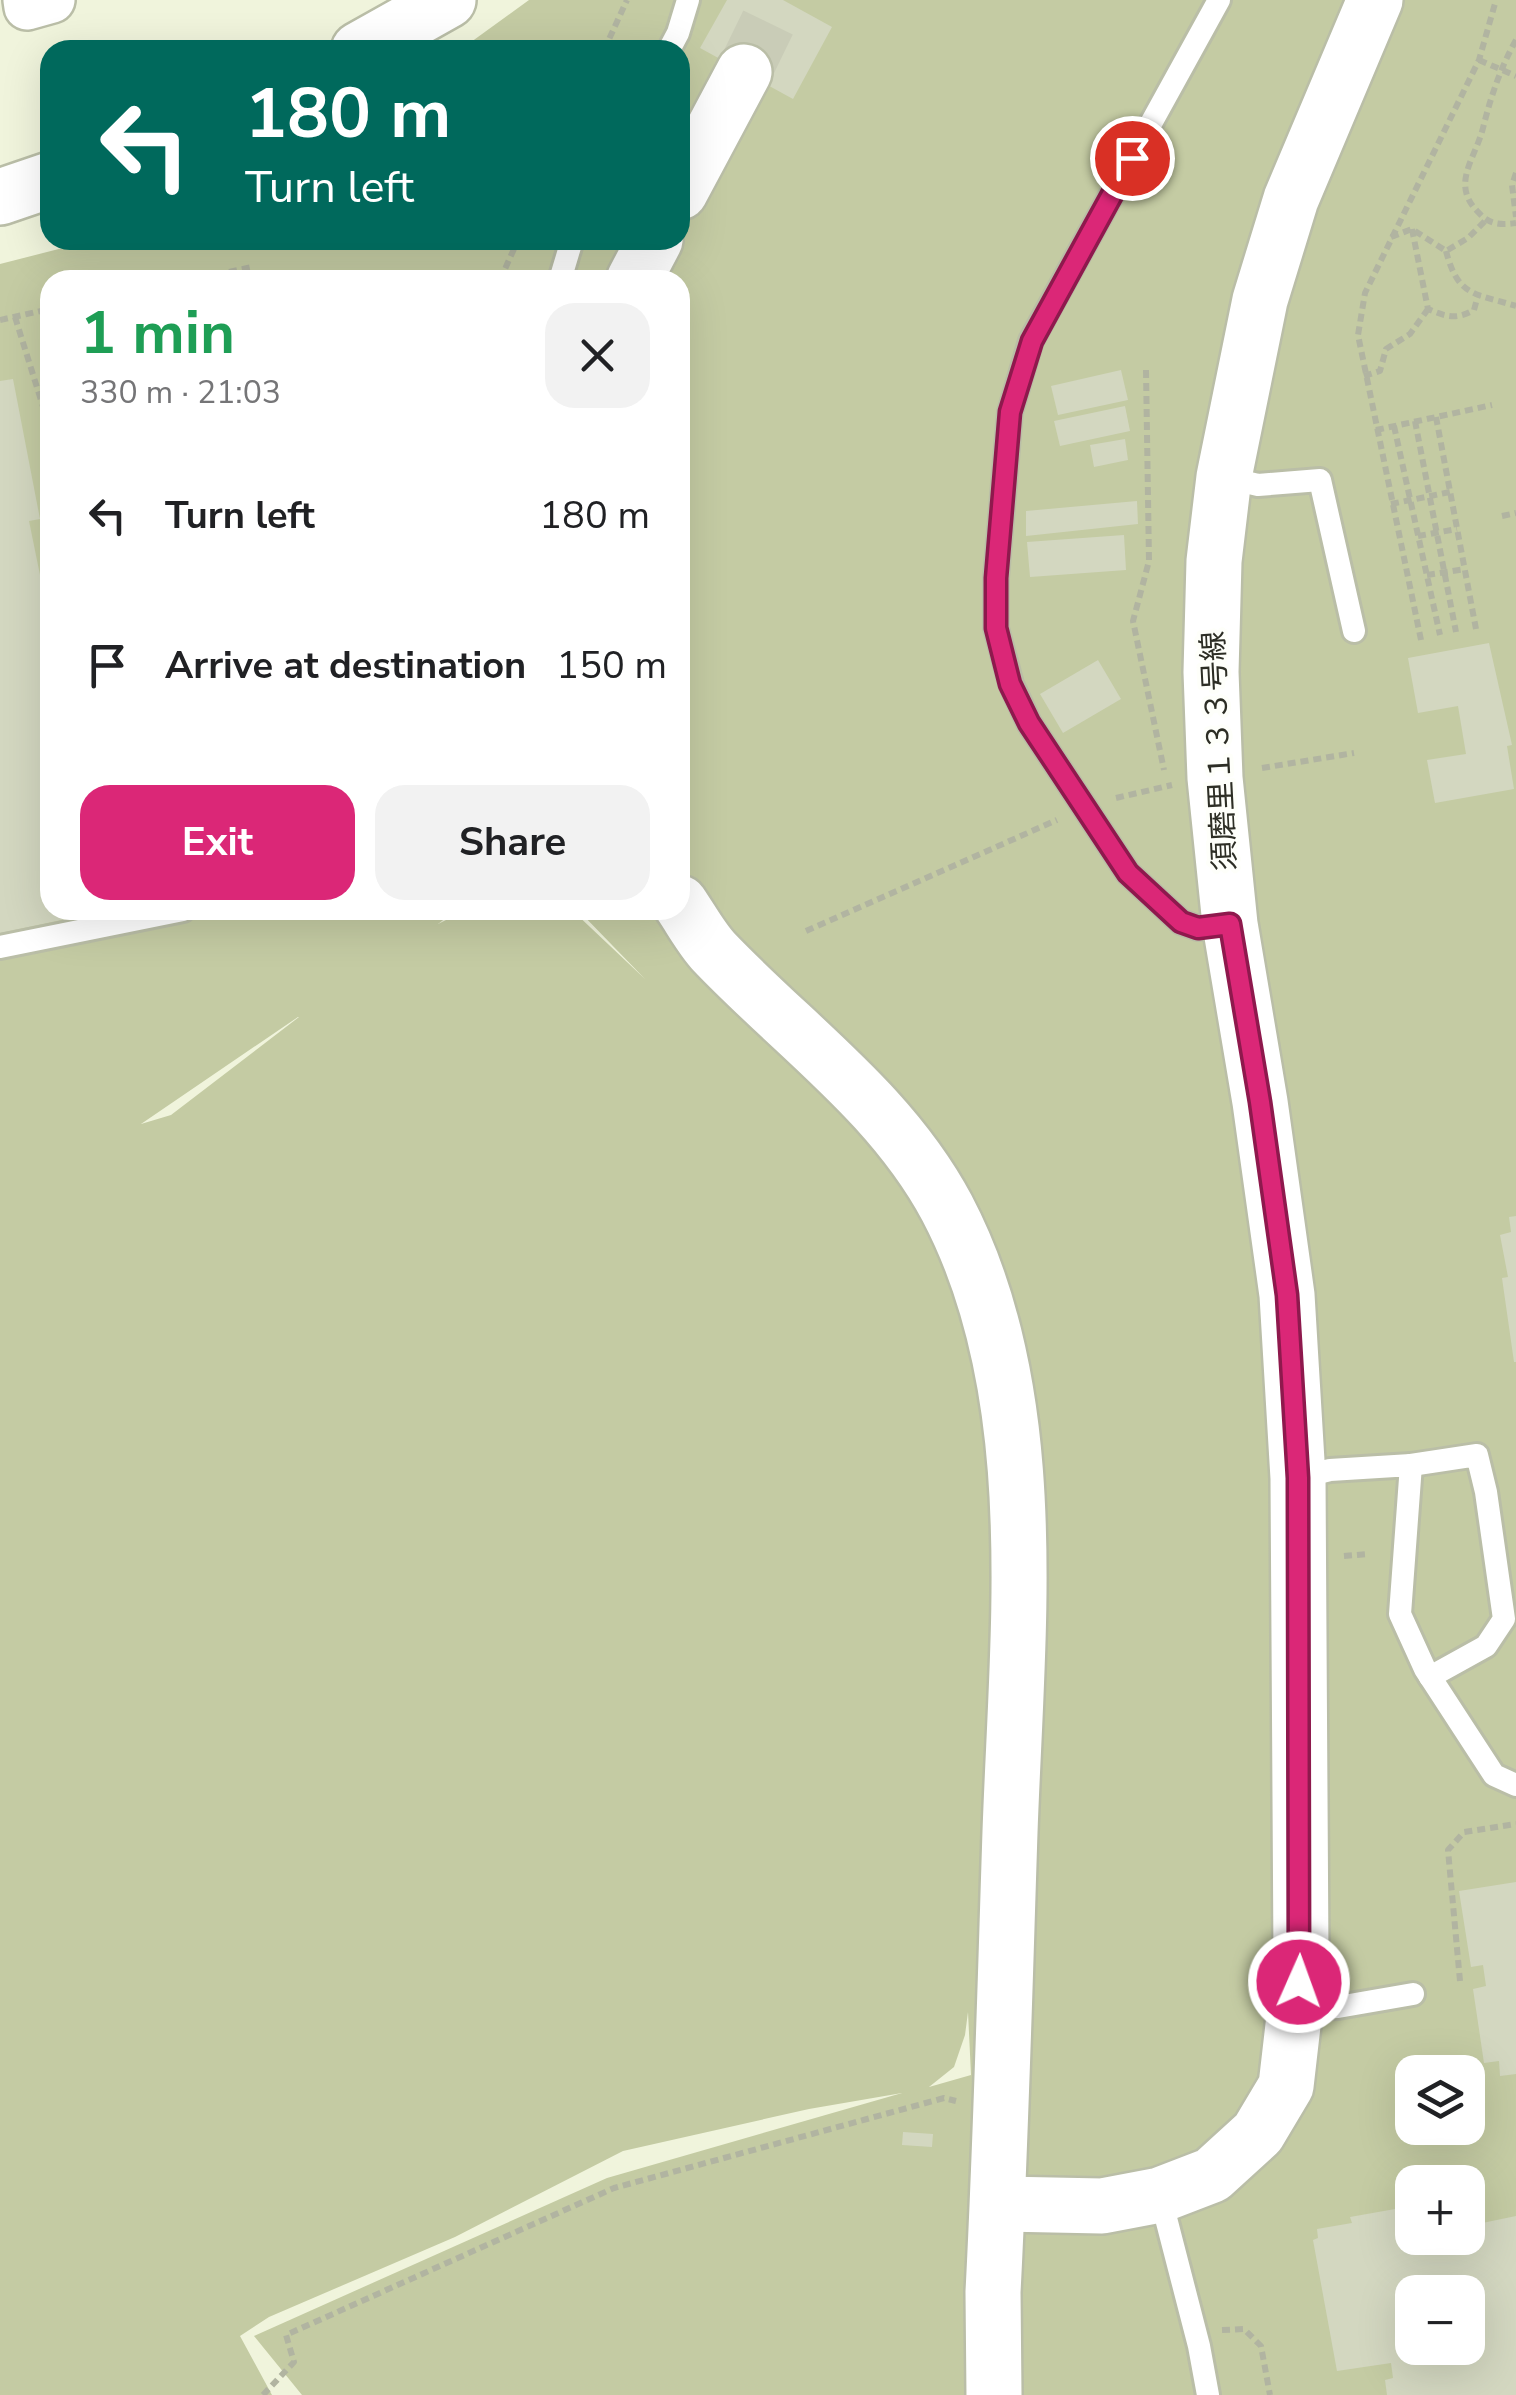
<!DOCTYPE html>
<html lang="en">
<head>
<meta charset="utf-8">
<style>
	:root { --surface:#fff; --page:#f2f2f2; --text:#202124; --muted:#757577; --accent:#db2777 }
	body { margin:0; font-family:"Nunito Sans","Noto Sans JP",sans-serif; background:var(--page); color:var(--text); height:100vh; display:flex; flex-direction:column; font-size:38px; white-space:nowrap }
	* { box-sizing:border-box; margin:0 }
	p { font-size:32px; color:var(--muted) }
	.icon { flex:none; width:55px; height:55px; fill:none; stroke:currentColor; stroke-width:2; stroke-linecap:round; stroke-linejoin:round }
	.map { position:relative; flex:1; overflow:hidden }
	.panel { position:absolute; left:40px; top:270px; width:650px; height:650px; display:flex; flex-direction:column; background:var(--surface); border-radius:30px; box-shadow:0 10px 40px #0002 }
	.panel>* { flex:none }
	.guide { position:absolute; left:40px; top:40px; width:650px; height:210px; border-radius:30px; box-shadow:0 10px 40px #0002; background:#00695c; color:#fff; overflow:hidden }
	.tools { position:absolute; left:1395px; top:2055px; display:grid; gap:20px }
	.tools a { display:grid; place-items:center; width:90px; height:90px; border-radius:20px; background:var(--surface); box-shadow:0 10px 40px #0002; font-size:50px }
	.pin { position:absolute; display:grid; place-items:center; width:85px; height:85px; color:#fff; margin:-42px; border:5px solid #fff; border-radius:50%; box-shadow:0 2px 10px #0007 }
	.me { position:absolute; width:110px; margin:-55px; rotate:2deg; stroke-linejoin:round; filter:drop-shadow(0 0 8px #0008) }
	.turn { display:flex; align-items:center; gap:35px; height:210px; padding:0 40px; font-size:45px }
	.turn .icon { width:130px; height:130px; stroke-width:2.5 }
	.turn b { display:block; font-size:70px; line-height:85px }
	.round { display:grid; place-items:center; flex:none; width:105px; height:105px; border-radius:30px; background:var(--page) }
	.headline { display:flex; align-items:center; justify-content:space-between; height:170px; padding:0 40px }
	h1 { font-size:60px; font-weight:700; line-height:75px; color:#1e9e55 }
	.cta { display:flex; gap:20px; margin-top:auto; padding:20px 40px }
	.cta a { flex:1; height:115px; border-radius:30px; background:var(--accent); color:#fff; font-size:40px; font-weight:700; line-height:115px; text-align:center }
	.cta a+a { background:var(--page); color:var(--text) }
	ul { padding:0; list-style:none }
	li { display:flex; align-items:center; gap:30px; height:150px; padding:0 40px }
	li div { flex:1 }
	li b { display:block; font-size:38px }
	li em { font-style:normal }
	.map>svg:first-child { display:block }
	.green { fill:#c4cba3; fill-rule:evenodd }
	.building { fill:#d3d7c0; fill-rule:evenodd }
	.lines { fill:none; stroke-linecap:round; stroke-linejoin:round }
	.secondary-tunnel { stroke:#c9ccb7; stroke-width:55; stroke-dasharray:55 28; stroke-linecap:butt }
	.lane-casing { stroke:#babea7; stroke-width:28 }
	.street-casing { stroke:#babea7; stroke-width:50 }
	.secondary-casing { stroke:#babea7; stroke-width:60 }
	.path { stroke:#b1b4a1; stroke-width:6; stroke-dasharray:8 5; stroke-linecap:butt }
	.lane { stroke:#fff; stroke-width:22 }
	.street { stroke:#fff; stroke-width:45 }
	.secondary { stroke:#fff; stroke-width:55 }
	.route-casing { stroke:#8e194d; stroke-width:25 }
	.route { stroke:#db2777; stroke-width:18 }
	.labels { text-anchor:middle; stroke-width:8; stroke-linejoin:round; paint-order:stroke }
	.street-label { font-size:30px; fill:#2d2e25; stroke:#fefffa }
</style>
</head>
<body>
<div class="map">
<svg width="1516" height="2395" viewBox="0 0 1516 2395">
	<rect width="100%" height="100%" fill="#f0f4dc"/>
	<path class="green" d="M529 0H1516V2395H302L254 2336 607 2178 902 2093 809 2109 623 2151 455 2237 269 2317 240 2336 272 2395H0V264L94 240H680V50H460ZM50 280H680V910H578L645 979 572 910H466L438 924 456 910H50ZM299 1017 171 1115 141 1124 298 1017ZM968 2012 971 2075 929 2087 954 2067 965 2035ZM1412 2072H1468V2128H1412ZM1412 2182H1468V2238H1412ZM1412 2292H1468V2348H1412Z"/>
	<g class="building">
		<polygon points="727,0 783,0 832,27 793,99 700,48"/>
		<polygon points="1121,370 1128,400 1058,415 1051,386"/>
		<polygon points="13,379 40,519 29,521 50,624 50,910 84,910 85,915 0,933 0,381"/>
		<polygon points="1125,406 1130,431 1060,446 1054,421"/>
		<polygon points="1125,439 1128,460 1094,467 1090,445"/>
		<polygon points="1137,501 1138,524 1026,536 1026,511"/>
		<polygon points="1124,535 1126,570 1030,577 1027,542"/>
		<polygon points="1489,643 1512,745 1507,746 1514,789 1435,803 1427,760 1466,754 1458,706 1418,713 1408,658"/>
		<polygon points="1098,660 1121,699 1063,733 1040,694"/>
		<polygon points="1516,1216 1516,1362 1514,1362 1502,1278 1508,1277 1500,1235 1511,1232 1509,1217"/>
		<polygon points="1516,1882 1516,2074 1500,2076 1499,2061 1484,2063 1473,1989 1486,1986 1483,1965 1471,1967 1459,1891"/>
		<polygon points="903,2132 933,2134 932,2147 902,2145"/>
		<path d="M1412 2206V2238H1468V2226L1516 2216V2395H1387L1385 2380 1393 2378 1391 2363 1337 2371 1313 2240 1318 2238 1317 2229 1352 2223 1350 2217ZM1412 2292H1468V2348H1412Z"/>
	</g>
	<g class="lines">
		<polyline class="secondary-tunnel" points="744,72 779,0"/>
		<g class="lane-casing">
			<g id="lane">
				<polyline points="1219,0 1031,341 1010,412 996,578 996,628 1011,684 1029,723 1128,873 1181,922 1198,928 1230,924"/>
				<polyline points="669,50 678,33 688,0"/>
				<polyline points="560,280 572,240"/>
				<polyline points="1224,477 1258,485 1320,480 1354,631"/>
				<polyline points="0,947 183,910"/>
				<polyline points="1411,1465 1477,1455 1486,1492 1504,1619 1486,1646 1430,1677"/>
				<polyline points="1298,1478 1330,1470 1411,1465 1400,1614 1425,1669 1494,1775 1516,1785"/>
				<polyline points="1297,2009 1338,2007 1413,1994"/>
				<polyline points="1160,2195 1199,2346 1208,2395"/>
			</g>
		</g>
		<g class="street-casing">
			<polyline id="street" points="26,0 27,7 52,0"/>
		</g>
		<g class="secondary-casing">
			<g id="secondary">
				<polyline points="359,50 448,0"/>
				<polyline points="680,192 744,72"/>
				<polyline points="0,197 50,180"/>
				<polyline points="634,280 655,240"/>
				<path d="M680 903C691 919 701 938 714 952 794 1036 891 1103 947 1208 1045 1394 1017 1629 1010 1832 1005 1985 1001 2139 993 2292L994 2395"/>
				<polyline points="998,2204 1102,2206 1160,2195 1212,2175 1258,2133 1286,2086 1301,1956 1298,1478 1287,1295 1260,1102 1230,924 1215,778 1211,672 1214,561 1224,477 1260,300 1291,199 1375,0"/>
			</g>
		</g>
		<g class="path">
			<path d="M1516 40C1500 69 1491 96 1483 128 1475 160 1449 185 1480 214 1490 225 1502 225 1516 223"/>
			<polyline points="604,50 627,0"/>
			<polyline points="1479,60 1516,76"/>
			<polyline points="1516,173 1512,185 1516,217"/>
			<path d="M1412 229 1428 309C1447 317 1456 320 1474 310L1478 295"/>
			<polyline points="1391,237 1412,229 1446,251 1468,238 1486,220"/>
			<path d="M1446 251C1458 297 1474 293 1516 306"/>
			<polyline points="191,280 252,267"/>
			<polyline points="500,280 518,240"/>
			<polyline points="15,317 45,413"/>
			<polyline points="0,320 50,309"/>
			<polyline points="1146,370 1149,561 1133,621 1164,770"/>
			<polyline points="1364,376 1380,371 1386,349 1410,334 1428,309"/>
			<polyline points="1436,417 1476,629"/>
			<polyline points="1415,421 1456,632"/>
			<polyline points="1394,426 1440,635"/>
			<polyline points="1376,430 1492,405"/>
			<polyline points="1391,504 1450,492"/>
			<polyline points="1502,516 1516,513"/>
			<polyline points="1418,536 1457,529"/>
			<polyline points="1427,575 1465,569"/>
			<polyline points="1421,640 1358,335 1365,293 1479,60 1496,0"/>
			<polyline points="1262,768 1354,753"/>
			<polyline points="1116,798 1172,785"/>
			<polyline points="806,931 1057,820"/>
			<polyline points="1344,1556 1368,1554"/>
			<polyline points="1460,1981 1448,1850 1464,1832 1516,1824"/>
			<polyline points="1222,2330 1244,2329 1261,2346 1270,2395"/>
			<polyline points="263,2395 294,2362 286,2335 614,2188 944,2098 956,2101"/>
		</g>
		<use href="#lane" class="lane"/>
		<use href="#street" class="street"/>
		<use href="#secondary" class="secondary"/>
	</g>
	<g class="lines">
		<g class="route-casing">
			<polyline id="route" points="1132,158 1032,341 1010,412 996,578 996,628 1010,684 1029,723 1128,873 1181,922 1198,928 1230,924 1260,1102 1287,1295 1298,1478 1299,1982"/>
		</g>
		<use href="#route" class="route"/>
	</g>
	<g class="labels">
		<g class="street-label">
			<text transform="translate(1219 751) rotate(-93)" y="10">須磨里１３３号線</text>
		</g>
	</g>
</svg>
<div class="tools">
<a><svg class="icon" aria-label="layers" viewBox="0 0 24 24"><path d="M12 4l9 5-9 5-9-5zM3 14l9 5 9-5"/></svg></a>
<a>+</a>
<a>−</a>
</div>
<div class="pin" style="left:1132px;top:158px;background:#d93025"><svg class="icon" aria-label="arrive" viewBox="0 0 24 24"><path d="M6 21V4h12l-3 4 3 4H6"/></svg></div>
<svg class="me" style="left:1299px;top:1982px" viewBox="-20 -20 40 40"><circle r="17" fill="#db2777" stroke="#fff" stroke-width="3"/><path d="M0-11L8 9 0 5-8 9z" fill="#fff"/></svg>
<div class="guide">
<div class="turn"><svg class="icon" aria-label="left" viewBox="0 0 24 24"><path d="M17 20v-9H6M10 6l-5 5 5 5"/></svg><div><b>180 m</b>Turn left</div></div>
</div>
<section class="panel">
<div class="headline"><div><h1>1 min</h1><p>330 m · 21:03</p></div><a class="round"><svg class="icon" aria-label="close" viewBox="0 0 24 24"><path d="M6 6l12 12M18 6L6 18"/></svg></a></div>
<ul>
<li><svg class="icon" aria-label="left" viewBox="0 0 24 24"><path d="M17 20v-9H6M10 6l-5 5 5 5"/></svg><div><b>Turn left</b></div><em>180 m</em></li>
<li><svg class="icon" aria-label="arrive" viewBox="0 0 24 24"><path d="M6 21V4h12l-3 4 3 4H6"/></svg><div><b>Arrive at destination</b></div><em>150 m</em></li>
</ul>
<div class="cta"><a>Exit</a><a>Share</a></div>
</section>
</div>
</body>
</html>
